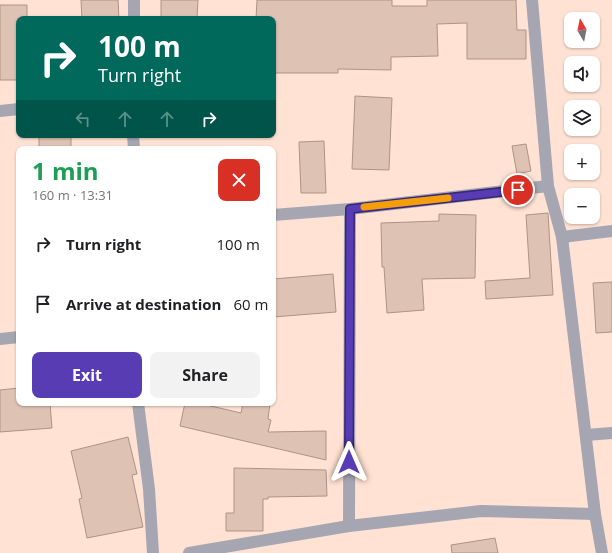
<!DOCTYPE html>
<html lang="en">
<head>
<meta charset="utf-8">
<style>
	:root { --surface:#fff; --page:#f2f2f2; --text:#202124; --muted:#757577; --accent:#573cb4 }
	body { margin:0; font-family:"Open Sans",sans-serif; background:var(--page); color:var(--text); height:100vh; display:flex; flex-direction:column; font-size:15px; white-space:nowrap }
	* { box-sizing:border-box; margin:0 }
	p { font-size:13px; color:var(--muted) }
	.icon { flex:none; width:22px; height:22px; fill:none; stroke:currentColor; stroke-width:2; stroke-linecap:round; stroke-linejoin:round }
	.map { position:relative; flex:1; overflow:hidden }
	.drawer { position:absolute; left:16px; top:146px; width:260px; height:260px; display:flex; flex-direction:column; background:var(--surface); border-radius:8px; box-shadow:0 1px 3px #0004 }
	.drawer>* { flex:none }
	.guide { position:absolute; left:16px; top:16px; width:260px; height:122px; border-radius:8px; box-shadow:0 1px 3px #0004; background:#00695c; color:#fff; overflow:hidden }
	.needle { width:26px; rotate:350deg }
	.fabs { position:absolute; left:564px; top:12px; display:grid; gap:8px }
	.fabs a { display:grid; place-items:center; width:36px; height:36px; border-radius:8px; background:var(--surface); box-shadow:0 1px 3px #0004; font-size:20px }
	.pin { position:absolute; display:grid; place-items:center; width:34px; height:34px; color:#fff; margin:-17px; border:2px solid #fff; border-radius:50%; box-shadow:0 1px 4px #0007 }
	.me { position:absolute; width:44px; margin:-22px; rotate:0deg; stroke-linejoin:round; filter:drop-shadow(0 0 3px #0008) }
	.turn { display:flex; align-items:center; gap:14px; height:84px; padding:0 16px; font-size:18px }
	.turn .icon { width:52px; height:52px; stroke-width:2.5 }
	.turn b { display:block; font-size:28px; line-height:34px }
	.lanes { display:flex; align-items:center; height:38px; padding:0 16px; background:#0003; justify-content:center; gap:20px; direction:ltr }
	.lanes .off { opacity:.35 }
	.round { display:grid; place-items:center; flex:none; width:42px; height:42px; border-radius:8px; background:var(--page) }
	.overview { display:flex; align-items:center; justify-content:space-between; height:68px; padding:0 16px }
	h1 { font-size:24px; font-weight:700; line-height:30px; color:#1e9e55 }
	.action { display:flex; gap:8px; margin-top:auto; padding:8px 16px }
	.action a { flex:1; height:46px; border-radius:8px; background:var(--accent); color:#fff; font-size:16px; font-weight:700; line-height:46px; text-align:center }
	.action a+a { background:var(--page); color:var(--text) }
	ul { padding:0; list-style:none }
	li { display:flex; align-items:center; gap:12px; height:60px; padding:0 16px }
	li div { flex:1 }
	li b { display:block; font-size:15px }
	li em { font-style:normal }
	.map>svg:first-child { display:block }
	.building { fill:#dec2b3; stroke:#ae9485 }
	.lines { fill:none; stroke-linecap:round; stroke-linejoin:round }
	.minor { stroke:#a6a6b2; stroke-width:12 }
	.route-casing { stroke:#392775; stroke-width:10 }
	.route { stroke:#573cb4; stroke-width:7 }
	.slow { stroke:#f59e0b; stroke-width:7 }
</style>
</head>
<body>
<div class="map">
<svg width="612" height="553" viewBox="0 0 612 553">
	<rect width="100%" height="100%" fill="#ffe2d3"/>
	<g class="building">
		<polygon points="81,0 118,0 119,19 82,19"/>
		<polygon points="161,0 198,0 197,19 161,19"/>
		<polygon points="257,0 392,0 392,6 427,6 427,0 516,0 517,30 526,30 526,59 467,59 467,23 437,24 438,56 391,57 391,70 338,69 338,73 273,73 273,19 256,19"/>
		<polygon points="0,5 27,5 27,19 19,19 19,80 0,80"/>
		<polygon points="355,96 392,98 389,170 352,169"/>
		<rect x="39" y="135" width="32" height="14"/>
		<polygon points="324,141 326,193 301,193 299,142"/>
		<polygon points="526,144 531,171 517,174 512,146"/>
		<polygon points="548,213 553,295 486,299 485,281 530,278 526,215"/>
		<polygon points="439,214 476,215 475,278 422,279 424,310 387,313 384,267 382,267 381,223 439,221"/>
		<polygon points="333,274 336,312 273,317 273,279"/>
		<polygon points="612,282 612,332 596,333 593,283"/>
		<polygon points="19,388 19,403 50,403 52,428 0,432 0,390"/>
		<polygon points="185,403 198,403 241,413 243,403 270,403 268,419 271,420 268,432 326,431 326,460 180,426"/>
		<polygon points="128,437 137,474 132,475 143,527 87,538 79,499 82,498 71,451"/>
		<polygon points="234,468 326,470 327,496 268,497 268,499 263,499 263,531 226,531 226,513 234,513"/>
		<polygon points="495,538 498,553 452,553 451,545"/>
	</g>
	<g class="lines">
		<g class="minor">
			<polyline points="532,0 548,186 562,237 595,514 602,553"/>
			<polyline points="134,19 134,0"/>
			<polyline points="0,111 19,109"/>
			<polyline points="133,135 134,149"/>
			<polyline points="273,215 350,209 548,186"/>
			<polyline points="562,237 612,231"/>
			<polyline points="0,339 19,337"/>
			<polyline points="138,403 149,489 153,553"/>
			<polyline points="586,435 612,433"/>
			<polyline points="349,526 350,209"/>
			<polyline points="189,553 349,526 481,511 595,514"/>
		</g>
	</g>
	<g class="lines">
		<g class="route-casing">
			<polyline id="route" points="349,462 350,209 518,190"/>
		</g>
		<use href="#route" class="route"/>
		<polyline class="slow" points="364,207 448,198"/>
	</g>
</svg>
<div class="fabs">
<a><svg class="needle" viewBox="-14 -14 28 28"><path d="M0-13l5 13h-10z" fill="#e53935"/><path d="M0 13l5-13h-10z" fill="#757577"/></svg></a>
<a><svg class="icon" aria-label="sound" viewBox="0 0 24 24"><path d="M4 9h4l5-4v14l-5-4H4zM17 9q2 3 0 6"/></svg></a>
<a><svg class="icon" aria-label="layers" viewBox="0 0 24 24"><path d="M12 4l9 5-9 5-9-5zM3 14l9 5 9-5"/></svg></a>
<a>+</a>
<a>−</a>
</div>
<div class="pin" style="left:518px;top:190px;background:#d93025"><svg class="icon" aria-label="arrive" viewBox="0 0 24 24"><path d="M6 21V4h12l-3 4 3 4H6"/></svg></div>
<svg class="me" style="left:349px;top:462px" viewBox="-20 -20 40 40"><path d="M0-17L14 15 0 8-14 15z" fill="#573cb4" stroke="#fff" stroke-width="4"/></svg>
<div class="guide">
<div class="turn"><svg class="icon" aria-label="right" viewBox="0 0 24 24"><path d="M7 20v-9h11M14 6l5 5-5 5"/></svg><div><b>100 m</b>Turn right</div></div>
<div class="lanes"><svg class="icon off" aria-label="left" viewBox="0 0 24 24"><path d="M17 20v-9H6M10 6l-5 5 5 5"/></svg><svg class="icon off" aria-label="ahead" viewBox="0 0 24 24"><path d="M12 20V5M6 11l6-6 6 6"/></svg><svg class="icon off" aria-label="ahead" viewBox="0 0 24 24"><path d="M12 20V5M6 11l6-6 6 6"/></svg><svg class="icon" aria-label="right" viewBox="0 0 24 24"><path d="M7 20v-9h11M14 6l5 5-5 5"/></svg></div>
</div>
<section class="drawer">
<div class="overview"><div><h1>1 min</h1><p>160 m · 13:31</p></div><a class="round" style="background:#d93025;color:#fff"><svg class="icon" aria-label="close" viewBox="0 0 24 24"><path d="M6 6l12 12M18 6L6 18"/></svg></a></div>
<ul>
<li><svg class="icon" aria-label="right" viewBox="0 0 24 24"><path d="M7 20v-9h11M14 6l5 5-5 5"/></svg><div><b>Turn right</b></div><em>100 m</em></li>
<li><svg class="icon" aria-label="arrive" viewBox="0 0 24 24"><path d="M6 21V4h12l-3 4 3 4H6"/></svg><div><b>Arrive at destination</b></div><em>60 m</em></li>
</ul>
<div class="action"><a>Exit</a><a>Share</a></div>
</section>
</div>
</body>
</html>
